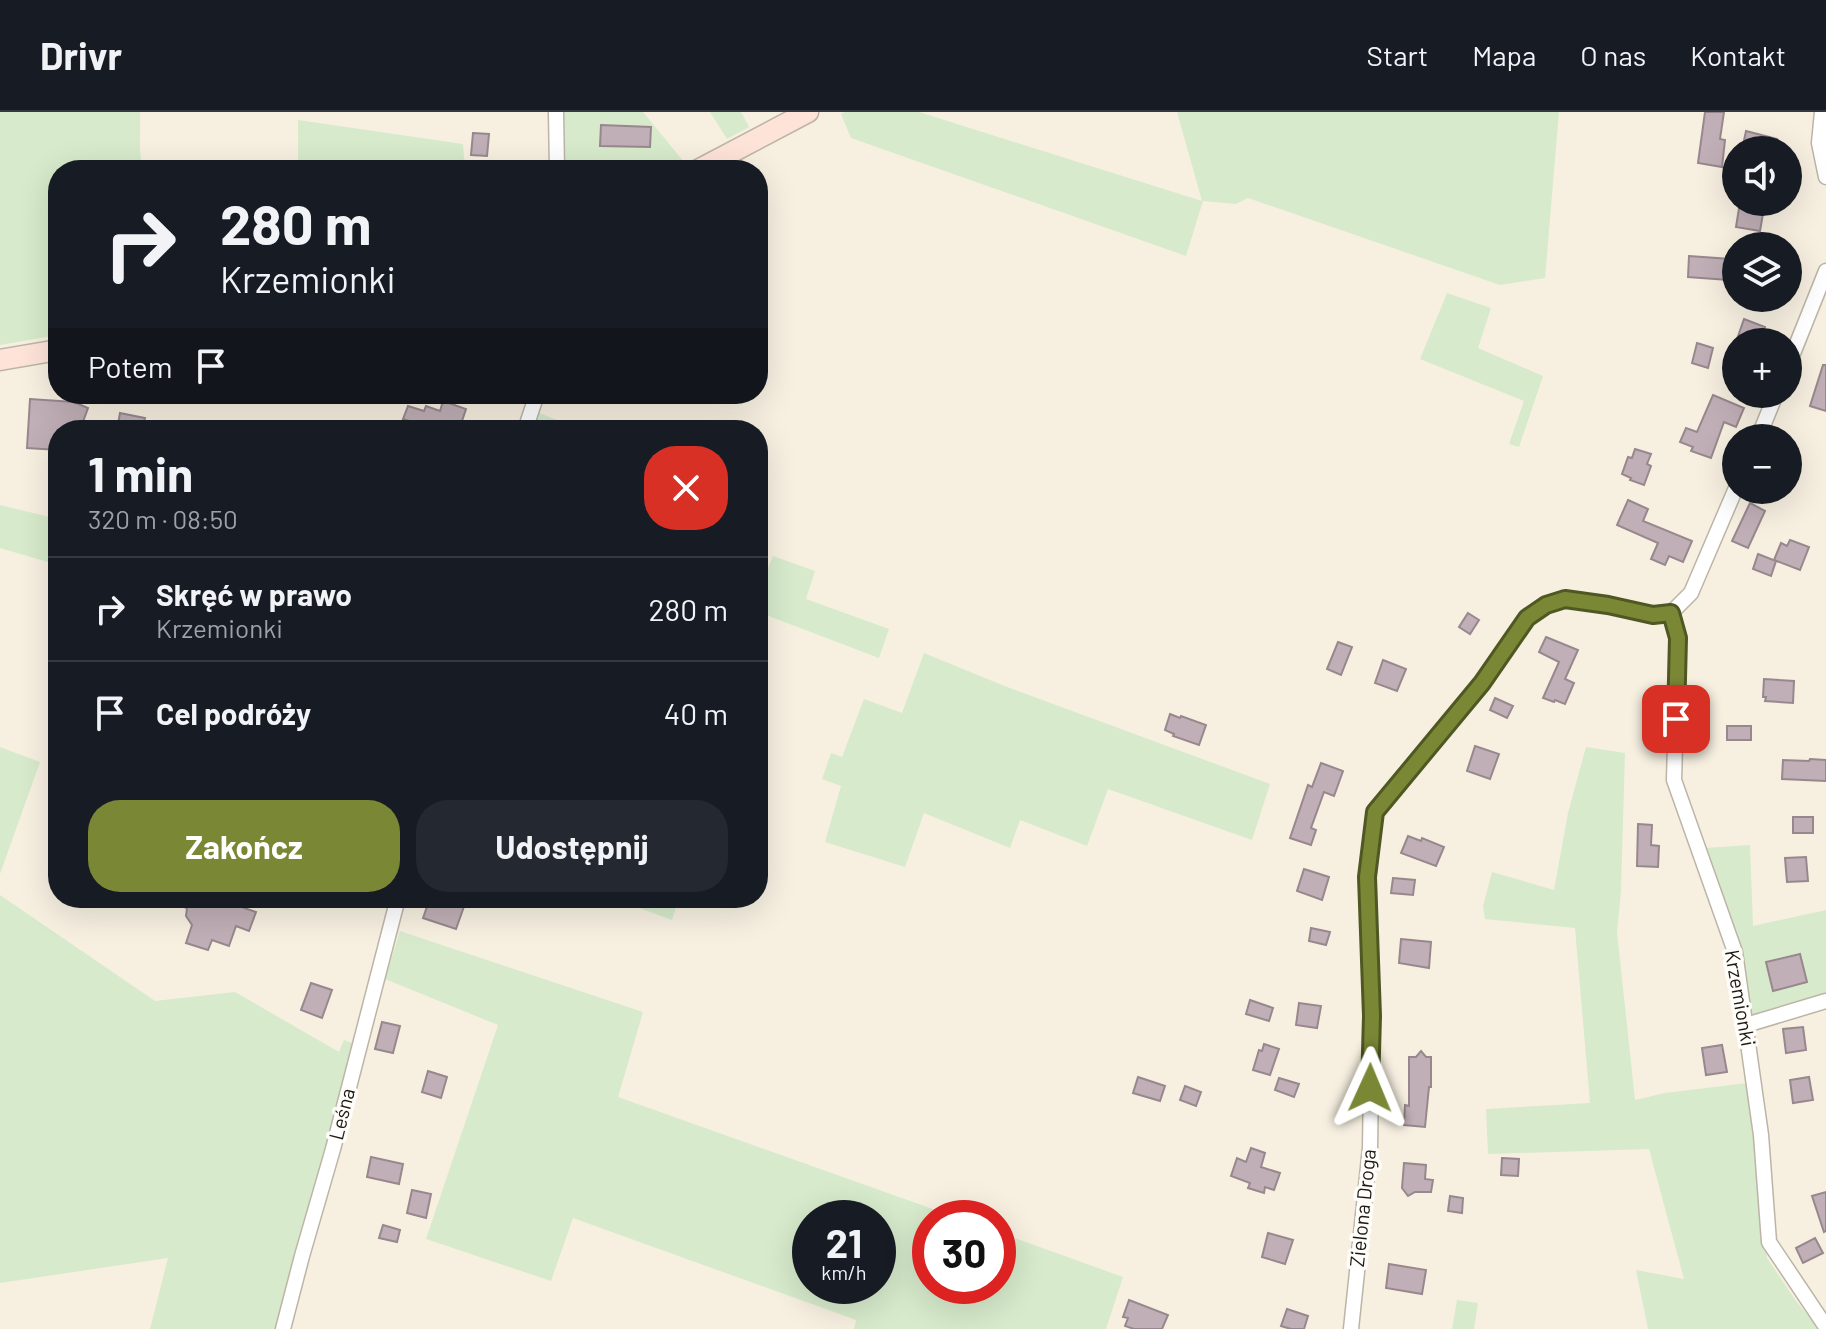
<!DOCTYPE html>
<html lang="pl">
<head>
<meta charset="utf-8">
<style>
	:root { --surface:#171b24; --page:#242831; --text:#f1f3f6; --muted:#9ea1a6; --line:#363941; --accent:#7a8735 }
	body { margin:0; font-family:Barlow,sans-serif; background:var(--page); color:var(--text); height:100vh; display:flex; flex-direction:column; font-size:30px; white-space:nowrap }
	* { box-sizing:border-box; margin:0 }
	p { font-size:26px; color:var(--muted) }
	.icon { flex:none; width:44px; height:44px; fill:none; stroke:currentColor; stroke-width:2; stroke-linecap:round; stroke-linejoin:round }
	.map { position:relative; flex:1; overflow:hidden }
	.drawer { position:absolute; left:48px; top:308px; width:720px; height:488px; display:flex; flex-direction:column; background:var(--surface); border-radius:32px; box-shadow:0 8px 32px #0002 }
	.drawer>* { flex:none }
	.top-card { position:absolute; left:48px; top:48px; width:720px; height:244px; border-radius:32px; box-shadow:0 8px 32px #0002; background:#171b24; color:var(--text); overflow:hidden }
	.controls { position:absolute; left:1722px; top:24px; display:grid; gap:16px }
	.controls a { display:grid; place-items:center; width:80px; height:80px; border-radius:50%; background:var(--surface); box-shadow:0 8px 32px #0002; font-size:40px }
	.speed { position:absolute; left:792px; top:1088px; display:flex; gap:16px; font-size:40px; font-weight:700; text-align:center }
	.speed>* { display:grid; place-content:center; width:104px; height:104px; border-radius:50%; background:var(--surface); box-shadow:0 8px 32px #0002; line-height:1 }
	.speed small { font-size:20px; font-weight:400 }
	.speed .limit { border:12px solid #d22; background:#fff; color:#111 }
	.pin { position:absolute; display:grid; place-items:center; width:68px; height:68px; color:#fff; margin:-34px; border-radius:16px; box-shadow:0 4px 12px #0006 }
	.me { position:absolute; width:88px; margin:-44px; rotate:1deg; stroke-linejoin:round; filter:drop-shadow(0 0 6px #0008) }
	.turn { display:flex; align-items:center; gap:28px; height:168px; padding:0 40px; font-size:36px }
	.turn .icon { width:104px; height:104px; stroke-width:2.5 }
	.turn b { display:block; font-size:56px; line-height:68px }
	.then { display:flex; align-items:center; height:76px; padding:0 40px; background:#0003; gap:16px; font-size:30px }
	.round { display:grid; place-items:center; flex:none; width:84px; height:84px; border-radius:32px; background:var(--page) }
	.overview { display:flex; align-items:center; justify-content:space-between; height:136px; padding:0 40px }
	h1 { font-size:48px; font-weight:700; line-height:60px }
	.primary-button { display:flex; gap:16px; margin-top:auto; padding:16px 40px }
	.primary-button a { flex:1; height:92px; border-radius:32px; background:var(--accent); color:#fff; font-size:32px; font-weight:700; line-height:92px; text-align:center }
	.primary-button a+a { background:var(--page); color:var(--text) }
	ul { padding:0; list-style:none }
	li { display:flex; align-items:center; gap:24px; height:104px; padding:0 40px; border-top:2px solid var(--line) }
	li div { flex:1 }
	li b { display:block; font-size:30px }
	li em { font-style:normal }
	header { display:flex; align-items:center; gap:48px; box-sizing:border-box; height:112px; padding:0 40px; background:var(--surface); border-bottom:2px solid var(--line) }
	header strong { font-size:38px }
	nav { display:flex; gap:44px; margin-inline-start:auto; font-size:28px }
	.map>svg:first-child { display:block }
	.green { fill:#d7eacb; fill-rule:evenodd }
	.building { fill:#c0afb6; stroke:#98888e; stroke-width:2 }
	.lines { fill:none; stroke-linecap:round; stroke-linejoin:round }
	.street-casing { stroke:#bcb5a7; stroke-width:17 }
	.secondary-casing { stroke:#bcb5a7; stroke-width:23 }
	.street { stroke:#fff; stroke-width:14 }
	.secondary { stroke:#fee3d9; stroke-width:20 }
	.route-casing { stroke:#4f5822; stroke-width:20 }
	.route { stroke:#7a8735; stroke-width:14 }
	.labels { text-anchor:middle; stroke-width:7; stroke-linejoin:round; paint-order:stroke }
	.street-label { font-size:20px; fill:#1c1914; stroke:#fffdfa }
</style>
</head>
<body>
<header>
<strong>Drivr</strong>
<nav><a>Start</a><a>Mapa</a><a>O nas</a><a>Kontakt</a></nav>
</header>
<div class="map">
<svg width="1826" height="1217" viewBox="0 0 1826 1217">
	<rect width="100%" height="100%" fill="#f7f0e1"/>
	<g class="green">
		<polygon points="0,0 140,0 140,38 142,58 58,58 58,223 0,233"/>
		<polygon points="560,0 643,0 684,50 668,58 562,58"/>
		<polygon points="710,0 741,0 749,15 727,27"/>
		<polygon points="845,0 919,0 1202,89 1177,0 1559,0 1545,166 1500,173 1248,86 1236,92 1203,89 1186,144 851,26 841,2"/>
		<polygon points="298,8 463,32 465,58 391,58 298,48"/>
		<polygon points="1447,181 1491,196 1478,236 1543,264 1519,335 1509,332 1524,289 1420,247"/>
		<polygon points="539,301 583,318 534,318"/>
		<polygon points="0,393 58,407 58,453 0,436"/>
		<polygon points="773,444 815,459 806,487 889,517 879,546 758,500 758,480"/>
		<polygon points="924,541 1002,573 1270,672 1252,728 1108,677 1087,734 1020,708 1010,736 924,701 905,755 825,730 841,674 822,667 831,641 842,645 864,587 902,601"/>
		<polygon points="0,635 40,650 0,762"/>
		<polygon points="1586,635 1625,641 1621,779 1617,820 1635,988 1665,981 1747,971 1762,1077 1767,1146 1796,1189 1819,1217 1648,1217 1636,1158 1684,1167 1649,1037 1488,1042 1486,997 1590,991 1575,816 1485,807 1483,794 1492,760 1554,778 1568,701"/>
		<polygon points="1750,733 1753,814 1826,798 1826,882 1752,907 1736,818 1705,736"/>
		<polygon points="0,783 155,889 235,880 339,940 344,928 355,932 278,1217 150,1217 168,1146 0,1171"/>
		<polygon points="612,786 679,786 672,808"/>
		<path d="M400 819 643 900 618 985 958 1106H930V1174H998V1120L1123 1165 1106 1217H854L856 1208 573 1106 551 1169 426 1127 498 913 385 867ZM810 1106H878V1174H810Z"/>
		<polygon points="1457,1188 1478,1191 1474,1217 1452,1217"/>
	</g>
	<g class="building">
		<polygon points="1705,0 1724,0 1720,27 1725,28 1722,55 1698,51"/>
		<polygon points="601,13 651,15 650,35 600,34"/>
		<polygon points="1746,19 1777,27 1774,38 1742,38"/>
		<polygon points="473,21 489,22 487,44 471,43"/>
		<polygon points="1740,90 1765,90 1760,119 1736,115"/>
		<polygon points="1689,144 1730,147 1728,168 1688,165"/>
		<polygon points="1744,207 1765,215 1759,230 1736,230"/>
		<polygon points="1697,231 1713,236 1708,256 1692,251"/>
		<polygon points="1823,253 1826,253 1826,299 1810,294"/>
		<polygon points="1713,283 1744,296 1736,315 1724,310 1711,346 1691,339 1693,335 1680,330 1686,316 1697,320"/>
		<polygon points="30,287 74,290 88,296 80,318 58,318 58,338 27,336"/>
		<polygon points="443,289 466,297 459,318 437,318 403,307 408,294 424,299 426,294 440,299"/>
		<polygon points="120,301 145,306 142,318 117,318"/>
		<polygon points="1635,337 1651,342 1647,352 1651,354 1644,373 1630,368 1631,366 1622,362 1628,345 1632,346"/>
		<polygon points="1628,388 1648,397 1643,409 1692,429 1683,450 1669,444 1665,453 1651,447 1658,431 1617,413"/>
		<polygon points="1750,391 1765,399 1748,436 1732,429"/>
		<polygon points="1790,428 1809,435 1800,458 1774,448 1781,431 1787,434"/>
		<polygon points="1758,442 1776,449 1771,464 1753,457"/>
		<polygon points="1468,501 1479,508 1470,522 1459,515"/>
		<polygon points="1546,525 1578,538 1565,567 1574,571 1565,592 1555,588 1554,590 1543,586 1559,550 1539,540"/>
		<polygon points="1338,530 1352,535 1341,563 1327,557"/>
		<polygon points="1383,548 1406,557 1397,579 1375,571"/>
		<polygon points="1764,567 1794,569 1793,591 1765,589 1766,585 1763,585"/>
		<polygon points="1495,586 1513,594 1507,606 1490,598"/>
		<polygon points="1170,602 1180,606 1181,604 1206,613 1199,633 1173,624 1174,622 1165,618"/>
		<rect x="1727" y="614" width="24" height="14"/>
		<polygon points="1475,634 1499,642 1490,667 1467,659"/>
		<polygon points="1810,647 1826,648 1826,669 1782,667 1783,648 1809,649"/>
		<polygon points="1321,651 1343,659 1334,684 1324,680 1311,716 1316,718 1311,733 1290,726 1308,673 1312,675"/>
		<rect x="1793" y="705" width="20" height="16"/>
		<polygon points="1638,712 1652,713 1651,733 1659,734 1658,755 1637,754"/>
		<polygon points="1408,724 1421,729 1422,726 1444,735 1436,754 1401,741"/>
		<polygon points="1806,745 1808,769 1787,770 1785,746"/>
		<polygon points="1304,757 1329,765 1322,788 1297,779"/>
		<polygon points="1393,766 1415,768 1413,783 1391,781"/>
		<polygon points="162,786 216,786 256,800 249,819 236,814 229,834 212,828 208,838 186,831 192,813 186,804 187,796 162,788"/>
		<polygon points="430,786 467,786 456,817 423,806"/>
		<polygon points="1311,816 1330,820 1326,833 1309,829"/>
		<polygon points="1401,827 1431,830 1429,856 1399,851"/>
		<polygon points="1800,842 1807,870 1773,879 1766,850"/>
		<polygon points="311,871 332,878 322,906 301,898"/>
		<polygon points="1250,888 1273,896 1269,909 1246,902"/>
		<polygon points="1299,891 1321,894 1317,916 1296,913"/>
		<polygon points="382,910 400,914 393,941 375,937"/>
		<polygon points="1803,915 1806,938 1786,941 1783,917"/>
		<polygon points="1264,932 1279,937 1270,963 1253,958 1259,938 1262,939"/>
		<polygon points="1722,933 1727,960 1706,963 1702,936"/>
		<polygon points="1421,939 1426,945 1431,945 1431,975 1429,975 1425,1015 1404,1013 1405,993 1409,994 1409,945 1416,945"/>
		<polygon points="428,959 447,965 441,986 422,980"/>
		<polygon points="1138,965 1165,974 1160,989 1133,981"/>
		<polygon points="1809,965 1813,988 1793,991 1790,968"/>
		<polygon points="1279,966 1299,972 1294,985 1275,978"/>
		<polygon points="1185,974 1201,980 1196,994 1180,988"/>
		<polygon points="1251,1036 1265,1041 1261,1055 1280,1061 1274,1078 1265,1075 1264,1081 1248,1076 1250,1071 1231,1064 1237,1046 1246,1050"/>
		<polygon points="371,1045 403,1052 399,1072 367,1065"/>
		<polygon points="1502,1046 1519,1047 1518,1064 1501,1063"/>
		<polygon points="1404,1051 1426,1053 1425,1067 1433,1068 1431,1080 1415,1080 1408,1084 1402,1076"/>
		<polygon points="412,1078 431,1082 426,1106 407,1101"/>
		<polygon points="1826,1080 1826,1119 1824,1120 1812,1084"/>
		<polygon points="1450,1084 1463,1086 1462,1101 1448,1099"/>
		<polygon points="383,1113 400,1118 397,1130 379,1126"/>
		<polygon points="1268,1121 1293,1128 1285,1152 1262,1145"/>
		<polygon points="1815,1126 1823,1141 1803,1151 1796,1136"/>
		<polygon points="1389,1152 1426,1158 1422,1182 1386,1176"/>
		<polygon points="1129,1188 1168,1203 1162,1217 1134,1217 1125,1214 1128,1206 1123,1205"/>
		<polygon points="1287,1197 1308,1204 1304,1217 1291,1217 1281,1214"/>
	</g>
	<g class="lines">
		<g class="street-casing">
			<g id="street">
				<polyline points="556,0 557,58"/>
				<polyline points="1822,0 1819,31 1826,65"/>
				<polyline points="1788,254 1826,159"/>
				<polyline points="525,318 537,282"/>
				<polyline points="1758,326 1776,282"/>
				<polyline points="1671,501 1678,526 1674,668 1735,840 1761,1023 1769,1130 1826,1215"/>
				<polyline points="1746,913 1826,889"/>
				<polyline points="283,1217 302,1144 333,1037 398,786"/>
				<polyline points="1351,1217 1370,1036 1372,904 1367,765 1375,700 1482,571 1527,506 1546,493 1565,487 1608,493 1653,503 1671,501 1691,481 1736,376"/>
			</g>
		</g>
		<g class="secondary-casing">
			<g id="secondary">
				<polyline points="698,58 808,0"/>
				<polyline points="0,248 58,238"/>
			</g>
		</g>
		<use href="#street" class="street"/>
		<use href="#secondary" class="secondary"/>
	</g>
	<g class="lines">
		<g class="route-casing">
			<polyline id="route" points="1370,976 1372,904 1367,765 1375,700 1482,571 1527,506 1546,493 1565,487 1608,493 1653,503 1671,501 1678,526 1676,607"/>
		</g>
		<use href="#route" class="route"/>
	</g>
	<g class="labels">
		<g class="street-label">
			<text transform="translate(1740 886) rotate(80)" y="7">Krzemionki</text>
			<text transform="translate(342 1002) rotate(-76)" y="7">Leśna</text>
			<text transform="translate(1363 1096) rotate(-84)" y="7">Zielona Droga</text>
		</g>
	</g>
</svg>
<div class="controls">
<a><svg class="icon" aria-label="sound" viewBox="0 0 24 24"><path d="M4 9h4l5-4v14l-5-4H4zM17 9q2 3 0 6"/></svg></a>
<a><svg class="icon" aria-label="layers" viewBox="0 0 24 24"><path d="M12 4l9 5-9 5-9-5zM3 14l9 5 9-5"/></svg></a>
<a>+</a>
<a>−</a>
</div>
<div class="speed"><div>21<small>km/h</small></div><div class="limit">30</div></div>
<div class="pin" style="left:1676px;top:607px;background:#d93025"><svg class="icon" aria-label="arrive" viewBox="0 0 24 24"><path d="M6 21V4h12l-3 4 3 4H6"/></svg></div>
<svg class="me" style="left:1370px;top:976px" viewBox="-20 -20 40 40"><path d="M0-17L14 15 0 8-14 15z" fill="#7a8735" stroke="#fff" stroke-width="4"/></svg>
<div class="top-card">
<div class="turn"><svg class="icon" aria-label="right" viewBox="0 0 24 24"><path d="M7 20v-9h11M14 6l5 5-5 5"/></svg><div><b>280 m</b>Krzemionki</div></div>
<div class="then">Potem<svg class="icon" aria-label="arrive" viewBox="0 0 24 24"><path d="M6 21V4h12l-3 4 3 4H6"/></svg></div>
</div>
<section class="drawer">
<div class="overview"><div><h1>1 min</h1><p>320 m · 08:50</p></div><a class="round" style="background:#d93025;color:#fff"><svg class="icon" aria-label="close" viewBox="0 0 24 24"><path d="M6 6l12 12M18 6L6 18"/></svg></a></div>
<ul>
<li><svg class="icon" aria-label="right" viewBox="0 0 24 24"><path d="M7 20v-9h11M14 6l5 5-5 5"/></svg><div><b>Skręć w prawo</b><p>Krzemionki</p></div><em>280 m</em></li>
<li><svg class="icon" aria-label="arrive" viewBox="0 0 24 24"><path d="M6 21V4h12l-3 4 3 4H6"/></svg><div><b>Cel podróży</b></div><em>40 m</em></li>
</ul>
<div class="primary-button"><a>Zakończ</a><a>Udostępnij</a></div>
</section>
</div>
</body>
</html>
